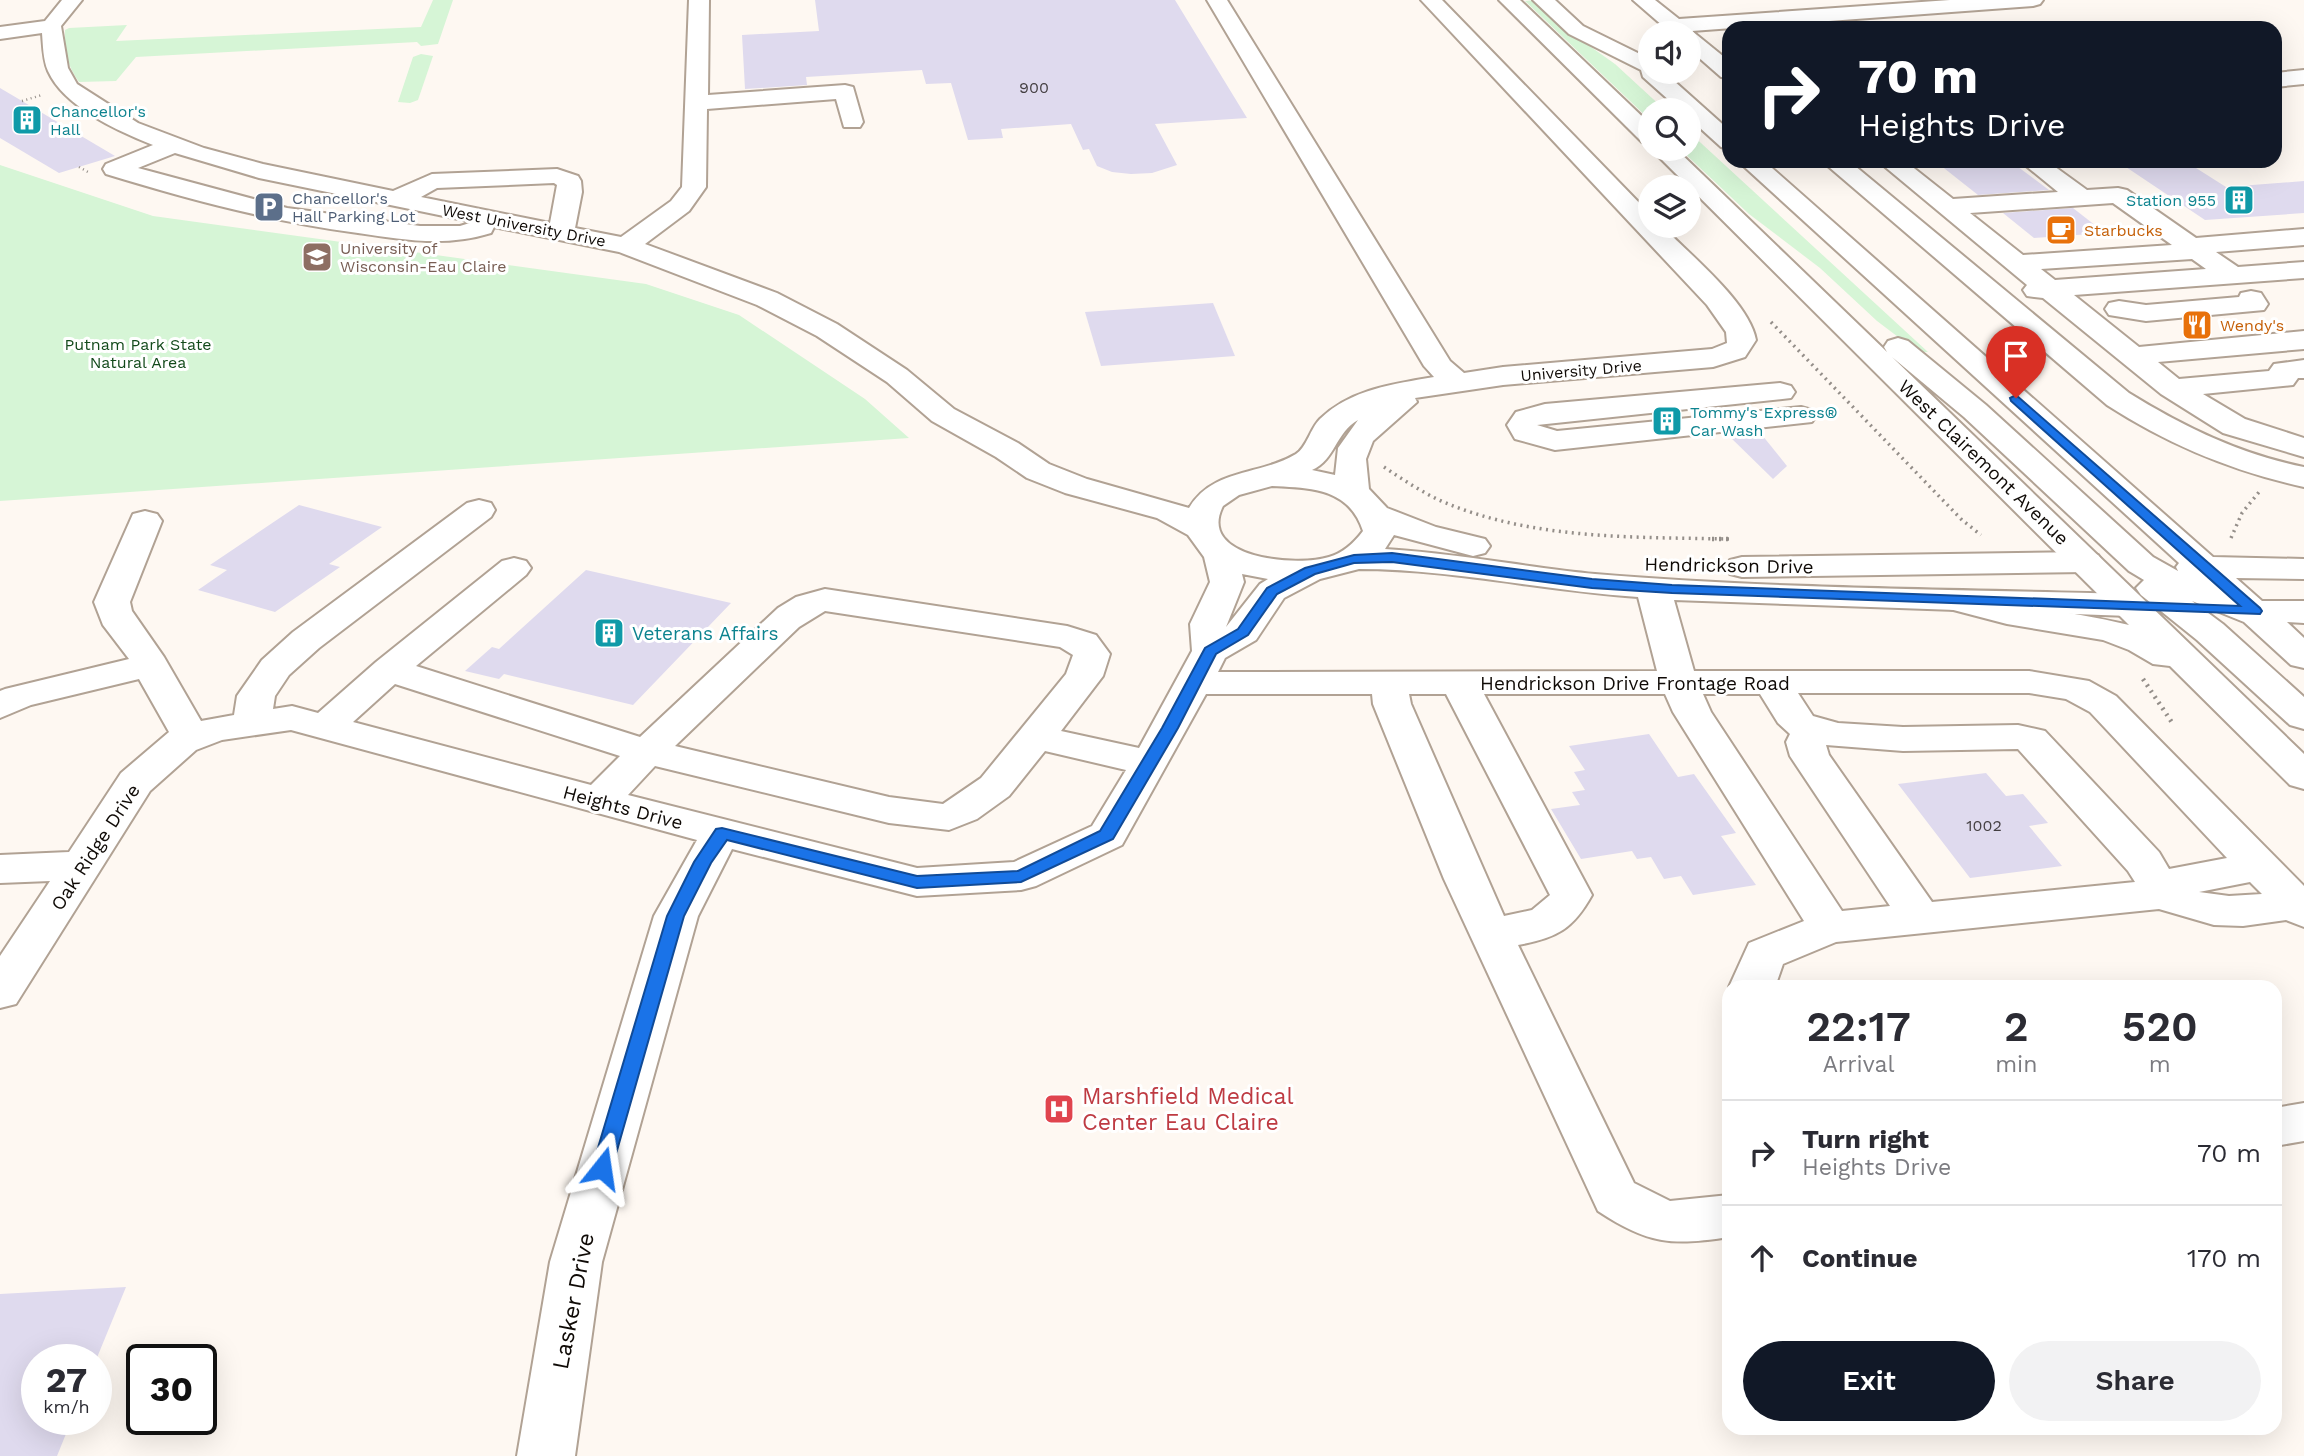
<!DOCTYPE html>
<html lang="en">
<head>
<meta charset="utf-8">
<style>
	:root { --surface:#fff; --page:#f2f2f3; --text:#2b2b33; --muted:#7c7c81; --line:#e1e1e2; --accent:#111827 }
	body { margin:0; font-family:"Work Sans",sans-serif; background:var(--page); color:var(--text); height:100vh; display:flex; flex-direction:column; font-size:26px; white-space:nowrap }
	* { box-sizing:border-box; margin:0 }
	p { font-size:23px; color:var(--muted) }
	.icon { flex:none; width:38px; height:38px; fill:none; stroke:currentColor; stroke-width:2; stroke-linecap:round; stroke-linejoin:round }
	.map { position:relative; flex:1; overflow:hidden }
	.details { position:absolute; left:1722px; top:980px; width:560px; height:455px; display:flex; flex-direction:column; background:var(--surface); border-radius:21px; box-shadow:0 7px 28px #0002 }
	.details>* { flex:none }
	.hud { position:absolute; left:1722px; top:21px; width:560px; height:147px; border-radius:21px; box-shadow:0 7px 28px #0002; background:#111827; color:#fff; overflow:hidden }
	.tools { position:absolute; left:1638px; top:21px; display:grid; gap:14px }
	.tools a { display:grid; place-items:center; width:63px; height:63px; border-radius:50%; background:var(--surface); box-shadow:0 7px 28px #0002; font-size:35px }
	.speed { position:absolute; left:21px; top:1344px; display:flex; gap:14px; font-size:35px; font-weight:700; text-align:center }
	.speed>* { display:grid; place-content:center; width:91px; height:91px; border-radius:50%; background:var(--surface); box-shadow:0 7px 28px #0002; line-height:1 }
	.speed small { font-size:18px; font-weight:400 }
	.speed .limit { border:4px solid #111; border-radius:10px; background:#fff; color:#111 }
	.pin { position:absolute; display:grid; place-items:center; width:60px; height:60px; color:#fff; margin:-72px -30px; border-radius:50% 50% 50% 0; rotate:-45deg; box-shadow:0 0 7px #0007 }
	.pin .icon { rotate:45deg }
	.me { position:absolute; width:77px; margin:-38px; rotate:15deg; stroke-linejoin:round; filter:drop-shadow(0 0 5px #0008) }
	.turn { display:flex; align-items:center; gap:24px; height:147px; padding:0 21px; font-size:32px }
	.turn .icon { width:91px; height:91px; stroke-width:2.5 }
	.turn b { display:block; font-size:49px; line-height:60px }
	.eta { display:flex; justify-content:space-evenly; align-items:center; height:119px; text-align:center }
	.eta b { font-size:42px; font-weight:600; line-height:49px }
	.primary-button { display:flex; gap:14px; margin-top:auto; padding:14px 21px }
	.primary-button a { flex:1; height:80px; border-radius:42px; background:var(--accent); color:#fff; font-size:28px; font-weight:600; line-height:80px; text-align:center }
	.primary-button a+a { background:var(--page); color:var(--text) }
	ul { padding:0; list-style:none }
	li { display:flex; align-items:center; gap:21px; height:105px; padding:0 21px; border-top:2px solid var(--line) }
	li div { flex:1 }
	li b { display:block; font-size:26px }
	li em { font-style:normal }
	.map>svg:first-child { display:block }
	.green { fill:#d6f5d6 }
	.building { fill:#dfdaee }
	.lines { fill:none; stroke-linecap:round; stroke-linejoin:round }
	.minor-casing { stroke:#b1a294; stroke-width:4 }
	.major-casing { stroke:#b1a294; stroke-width:4 }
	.path-far2 { stroke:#948e89; stroke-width:2.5; stroke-dasharray:1 3.5; stroke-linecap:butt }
	.path-far1 { stroke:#948e89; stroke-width:3.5; stroke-dasharray:2 4.5; stroke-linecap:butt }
	.path { stroke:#948e89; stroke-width:4.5; stroke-dasharray:2 5; stroke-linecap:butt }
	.minor { fill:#fff; fill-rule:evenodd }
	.major { fill:#fff; fill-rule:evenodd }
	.route { fill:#1a73e8; stroke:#114b97; stroke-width:2 }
	.labels { text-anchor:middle; stroke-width:6; stroke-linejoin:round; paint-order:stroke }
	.number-label { font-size:16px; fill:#433e40 }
	.far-culture-label { font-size:16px; fill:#0d838f; stroke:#fff; text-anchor:start }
	.far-service-label { font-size:16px; fill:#4e5e75; stroke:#fff; text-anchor:start }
	.far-street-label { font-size:16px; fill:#0f0a06; stroke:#fff }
	.far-food-label { font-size:16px; fill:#c56008; stroke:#fff; text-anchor:start }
	.far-education-label { font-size:16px; fill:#785e54; stroke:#fff; text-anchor:start }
	.far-park-label { font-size:16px; fill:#134a1b; stroke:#fff }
	.street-label { font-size:19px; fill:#0f0a06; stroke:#fff }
	.culture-label { font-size:19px; fill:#0d838f; stroke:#fff; text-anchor:start }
	.near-health-label { font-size:23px; fill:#be3a42; stroke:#fff; text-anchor:start }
	.near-street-label { font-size:23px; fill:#0f0a06; stroke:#fff }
</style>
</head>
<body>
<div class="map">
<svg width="2304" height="1456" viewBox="0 0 2304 1456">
	<rect width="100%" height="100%" fill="#fef8f2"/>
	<g class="green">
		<path d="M433 0H453L438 44 421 46 417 42 136 57 116 81 79 82C67 65 64 51 65 30L69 28 127 25 116 41 421 27Z"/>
		<polygon points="1535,0 1567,30 1615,64 1665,110 1650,110 1650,120 1525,1"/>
		<polygon points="421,54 433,56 418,100 410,103 398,102 413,57"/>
		<polygon points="1689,132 1928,352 1918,352 1877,321 1820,268 1749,214 1680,149 1689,149"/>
		<polygon points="0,165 153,216 646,284 739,315 865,399 909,438 0,501"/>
	</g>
	<g class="building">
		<polygon points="815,0 1175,0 1247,118 1155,124 1177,165 1152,173 1131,174 1112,172 1097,166 1089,149 1083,150 1071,124 1001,129 1003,138 968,140 951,83 926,84 922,70 806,77 807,85 745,89 742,35 819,31"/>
		<polygon points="0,88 22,101 115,156 59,173 0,138"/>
		<polygon points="1935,161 2010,161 2049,190 1978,195"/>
		<polygon points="2117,161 2185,161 2226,187 2304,181 2304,213 2205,220"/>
		<polygon points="2073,208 2105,233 2034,238 2003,213"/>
		<polygon points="1213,303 1235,356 1101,366 1085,312"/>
		<polygon points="1758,430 1787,466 1773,479 1727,434"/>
		<polygon points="299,505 382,527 329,564 340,567 275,612 198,590 227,570 210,565"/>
		<polygon points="586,570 731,603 633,705 504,674 499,679 465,671 492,647 499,649"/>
		<polygon points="1649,734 1678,777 1694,774 1736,833 1721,836 1756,885 1693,895 1681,876 1664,879 1651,857 1637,859 1632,851 1581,859 1551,809 1580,805 1572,792 1585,790 1574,772 1585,770 1569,746"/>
		<polygon points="1986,773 2006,796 2023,794 2048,823 2029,826 2062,866 1970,878 1898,784"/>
		<polygon points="126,1287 96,1360 37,1360 37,1419 72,1419 57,1456 0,1456 0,1294"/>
	</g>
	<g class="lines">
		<g class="minor-casing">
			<g id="minor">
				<path d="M62 0H82L61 26 68 68 77 84 138 123 204 148 263 164 393 191 432 174 557 169 578 176 581 181 582 192 575 228 621 237 671 201 682 187 689 0H709L708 95 845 85 853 87 863 122 860 127H844L836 99 707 109 706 187 689 211 645 244 777 293 837 324 907 370 954 409 1018 443 1049 464 1087 479 1189 508C1213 468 1259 476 1296 454 1307 447 1310 429 1320 419 1351 389 1394 384 1434 377L1424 366 1207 0H1227L1450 361 1464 373 1503 367 1712 349 1727 343 1726 332 1707 305 1421 0H1442L1650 214V226H1662C1689 254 1749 302 1756 340L1745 357 1713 367 1503 385 1415 398 1417 402 1373 441 1366 459 1369 489 1387 508 1436 527 1485 539 1490 546 1485 553 1473 556 1394 535 1385 549C1455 553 1524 567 1595 574 1772 589 1951 589 2129 594L2141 598 2147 605 2141 612 2129 616 1674 600 1694 671H2029L2089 681 2116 696 2304 886V927L2286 920 2243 926 2214 925 2159 909 1836 942 1783 964 1775 987H1729L1749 943 1804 921 1673 712 1665 694H1484L1592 895C1573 929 1557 938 1518 945L1634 1183 1670 1201 1729 1195V1237C1671 1246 1648 1244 1598 1211L1444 879 1373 704 1372 694H1206L1122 845 1036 886 1021 890 917 896 732 849 698 916 602 1262 575 1456H517L550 1262 654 916 697 840 291 730 222 740 196 750 150 791 16 1004 0 1008V956L50 881 0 883V855L69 852 121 773 169 732 139 679 31 705 0 718V691L5 689 129 659 103 625 94 602 133 514 145 511 157 514 162 521 130 602 132 611 164 657 201 721 234 715 237 696 262 660 293 632 467 503 479 500 491 503 495 510 491 517 319 648 289 675 275 696 273 709 292 706 318 713 376 662 502 561 514 558 526 561 531 568 526 575 416 666 640 737 778 608 796 597 825 589 1067 626 1096 635 1110 654 1103 676 1061 731 1139 748 1192 651 1190 624 1210 582 1204 557 1188 535 1157 518 1065 493 1027 478 996 457 932 421 887 382 817 336 757 305 619 252 494 227 491 233C446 247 404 240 358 233 270 221 191 200 106 174L103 169 106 164 153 145C118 131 64 107 48 71 43 60 43 45 42 33L0 39V27L45 21ZM175 153 259 178 473 222 460 226H420L287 208 138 168ZM554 183 557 185 550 223 421 197 437 188ZM1358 420 1338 448 1335 475 1312 470C1335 460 1336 432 1358 420ZM1272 486C1311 488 1349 488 1363 531 1354 543 1343 553 1329 557 1298 567 1196 559 1223 506L1239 495ZM1359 569C1452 569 1545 591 1638 597L1657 671 1218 672 1225 658 1256 640 1284 598 1320 579ZM1242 574 1268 579 1260 584 1226 627 1244 582ZM825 611 1060 647 1073 655 1066 674 981 778 943 804 889 797 675 746 799 627ZM395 684 620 756 591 785 353 722ZM1798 693H2029L2066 699 2090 712 2227 858 2169 869 2159 852 2045 731 2018 725 1903 727 1838 723 1813 716ZM1409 694H1446L1550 895 1532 910 1504 916 1411 704ZM1703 694H1760L1778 723 1790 734 1786 742 1790 756 1890 906 1842 911 1711 712ZM1826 745 1903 751 2018 749 2128 871 2135 882 1932 902 1829 755ZM1045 751 1126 770 1092 826 1014 862 917 868 628 795 655 766 889 823 949 830 977 819 1009 796ZM2250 882 2262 894 2229 896 2199 892Z"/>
				<polygon points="1633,0 1655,0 1679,19 1950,0 2043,0 2040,4 2033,6 1692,31 1729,61 1729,78 1721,77 1689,49 1689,33 1671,33"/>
				<polygon points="2304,70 2304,84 2275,87 2275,73"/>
				<path d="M1822 161H1849L2129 393C2184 427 2240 454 2304 467V487C2232 471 2169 445 2107 405Z"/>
				<path d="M1878 161H1905L1953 199 2058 192 2020 161H2047L2087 190 2118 188 2127 190 2196 238 2304 229V245L2216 252 2238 267 2304 262V278L2074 295 2139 347 2304 331V349L2158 362 2179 379 2269 371 2274 364 2304 360V378H2298L2293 385 2203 394 2245 419 2304 438V457L2223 433 2161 394 2043 298 2027 296 2023 290 2027 285ZM2113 203 2172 245 2023 255 1970 213ZM2192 259 2206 269 2055 280 2041 269Z"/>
				<polygon points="2251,291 2261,293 2268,304 2264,310 2146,321 2109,315 2105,309 2109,303 2119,301 2146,305 2239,297 2241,293"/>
				<polygon points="1780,383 1791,386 1795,392 1791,398 1537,425 1557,431 1801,407 1812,410 1816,416 1812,422 1555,450 1515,439 1507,425 1516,412 1545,404"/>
				<polygon points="2086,552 2098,555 2103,562 2098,569 2086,572 1742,577 1730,574 1725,567 1730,560 1742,557"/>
				<polygon points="2304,1103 2304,1141 2275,1146 2275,1108"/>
			</g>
		</g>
		<g class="major-casing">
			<g id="major">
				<polygon points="1499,0 1520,0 1650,124 1650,144 1642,142"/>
				<polygon points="1533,0 1555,0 1583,26 1650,59 1650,72 1664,72 1729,130 1729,149 1721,147 1689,118 1689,110 1680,110 1643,77 1641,70 1569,34"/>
				<path d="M1651 149H1676L1887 352 1884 347 1888 341 1898 338 1908 341 1986 405 2153 557 2178 571 2176 567 2179 563 1738 161H1764L2213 557 2304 559V579L2236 578 2262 601H2304V623L2287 622 2304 638V668L2291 665 2244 622 2192 601 2223 624 2304 697V729L2290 725 2197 640 2141 595 2136 588 2144 580 2129 571 1964 417 1892 357 2304 754V789L2290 785 2170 666 2153 664 2129 650 2103 640 2007 624 1942 607 1936 600 1942 593C1963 587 1984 599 2005 603 2047 610 2088 615 2129 625Z"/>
			</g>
		</g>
		<g class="path-far2">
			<polyline points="22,101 42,95"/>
			<polyline points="79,167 88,172"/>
		</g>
		<g class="path-far1">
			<polyline points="1771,322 1962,520 1981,535"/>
			<path d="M1384 467C1402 479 1420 491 1439 500 1530 540 1632 537 1729 539"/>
			<polyline points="2231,538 2242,513 2259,492"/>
		</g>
		<g class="path">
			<polyline points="1712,539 1729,539"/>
			<polyline points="2143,679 2173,724"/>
		</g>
		<use href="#minor" class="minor"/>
		<use href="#major" class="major"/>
	</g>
	<polygon class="route" points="2016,395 2260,608 2262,611 2260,614 1672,593 1592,588 1392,562 1354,563 1315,574 1277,594 1248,635 1216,654 1178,728 1113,839 1021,882 917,888 727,840 711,863 684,916 612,1168 609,1174 602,1177 595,1174 592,1168 667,916 694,862 716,829 722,828 917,876 1018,871 1100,831 1162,728 1205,648 1238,629 1267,588 1305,568 1354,555 1392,553 1592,579 1672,585 2240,606 2011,401 2010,398"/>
	<defs>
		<g id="building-square" transform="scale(1.575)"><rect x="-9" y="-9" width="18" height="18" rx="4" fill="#0f9aa8" stroke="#fff"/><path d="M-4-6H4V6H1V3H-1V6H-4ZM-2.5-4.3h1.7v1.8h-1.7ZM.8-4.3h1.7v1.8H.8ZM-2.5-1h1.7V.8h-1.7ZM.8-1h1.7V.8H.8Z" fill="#fff"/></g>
		<g id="parking-square" transform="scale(1.575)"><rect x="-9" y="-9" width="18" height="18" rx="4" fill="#5c6f8a" stroke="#fff"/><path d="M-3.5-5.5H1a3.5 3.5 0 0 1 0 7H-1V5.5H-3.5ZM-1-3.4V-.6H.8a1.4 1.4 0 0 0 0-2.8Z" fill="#fff"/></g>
		<g id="cafe-square" transform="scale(1.575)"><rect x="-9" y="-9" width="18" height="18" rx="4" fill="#e8710a" stroke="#fff"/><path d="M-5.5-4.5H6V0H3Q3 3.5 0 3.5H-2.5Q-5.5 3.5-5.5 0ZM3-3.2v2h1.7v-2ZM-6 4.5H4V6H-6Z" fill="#fff"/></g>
		<g id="university-square" transform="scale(1.575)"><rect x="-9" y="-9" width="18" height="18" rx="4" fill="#8d6e63" stroke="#fff"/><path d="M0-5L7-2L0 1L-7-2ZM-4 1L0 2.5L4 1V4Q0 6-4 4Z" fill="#fff"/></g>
		<g id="restaurant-square" transform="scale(1.575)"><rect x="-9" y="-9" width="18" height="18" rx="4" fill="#e8710a" stroke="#fff"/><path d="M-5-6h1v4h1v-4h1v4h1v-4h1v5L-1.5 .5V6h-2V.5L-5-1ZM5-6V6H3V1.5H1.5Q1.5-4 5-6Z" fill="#fff"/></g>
		<g id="hospital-square" transform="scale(1.575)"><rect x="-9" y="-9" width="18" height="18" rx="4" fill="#e0444e" stroke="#fff"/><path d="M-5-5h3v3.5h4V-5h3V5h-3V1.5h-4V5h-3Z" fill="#fff"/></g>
	</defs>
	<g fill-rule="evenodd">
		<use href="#building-square" x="27" y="120"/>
		<use href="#building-square" x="2239" y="200"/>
		<use href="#parking-square" x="269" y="207"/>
		<use href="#cafe-square" x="2061" y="230"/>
		<use href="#university-square" x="317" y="257"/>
		<use href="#restaurant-square" x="2197" y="325"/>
		<use href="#building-square" x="1667" y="421"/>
		<use href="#building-square" x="609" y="633"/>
		<use href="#hospital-square" x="1059" y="1109"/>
	</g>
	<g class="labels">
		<g class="number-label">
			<text x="1034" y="93">900</text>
			<text x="1984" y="831">1002</text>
		</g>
		<g class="far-culture-label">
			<text x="50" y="117">Chancellor's<tspan x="50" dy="18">Hall</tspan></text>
			<text x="2216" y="206" text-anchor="end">Station 955</text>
			<text x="1690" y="418">Tommy's Express®<tspan x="1690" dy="18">Car Wash</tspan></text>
		</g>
		<g class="far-service-label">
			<text x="292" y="204">Chancellor's<tspan x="292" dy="18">Hall Parking Lot</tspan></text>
		</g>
		<g class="far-street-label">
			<text transform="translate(524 225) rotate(11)" y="6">West University Drive</text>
			<text transform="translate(1581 370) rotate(-5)" y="6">University Drive</text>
		</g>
		<g class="far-food-label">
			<text x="2084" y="236">Starbucks</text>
			<text x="2220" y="331">Wendy's</text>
		</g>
		<g class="far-education-label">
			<text x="340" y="254">University of<tspan x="340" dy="18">Wisconsin-Eau Claire</tspan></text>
		</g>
		<g class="far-park-label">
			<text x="138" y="350">Putnam Park State<tspan x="138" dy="18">Natural Area</tspan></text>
		</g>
		<g class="street-label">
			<text transform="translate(1984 462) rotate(44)" y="7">West Clairemont Avenue</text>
			<text transform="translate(1729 565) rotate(1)" y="7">Hendrickson Drive</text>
			<text x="1635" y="690">Hendrickson Drive Frontage Road</text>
			<text transform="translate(623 807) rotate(15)" y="7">Heights Drive</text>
			<text transform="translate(95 847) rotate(-57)" y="7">Oak Ridge Drive</text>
		</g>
		<g class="culture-label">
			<text x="632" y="640">Veterans Affairs</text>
		</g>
		<g class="near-health-label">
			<text x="1082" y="1104">Marshfield Medical<tspan x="1082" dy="26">Center Eau Claire</tspan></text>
		</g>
		<g class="near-street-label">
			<text transform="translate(573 1301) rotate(-79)" y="8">Lasker Drive</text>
		</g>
	</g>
</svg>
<div class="tools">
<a><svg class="icon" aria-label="sound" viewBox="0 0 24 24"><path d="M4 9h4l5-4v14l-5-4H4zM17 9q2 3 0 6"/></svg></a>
<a><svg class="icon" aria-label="search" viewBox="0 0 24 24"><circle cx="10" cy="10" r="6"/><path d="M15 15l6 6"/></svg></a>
<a><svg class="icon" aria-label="layers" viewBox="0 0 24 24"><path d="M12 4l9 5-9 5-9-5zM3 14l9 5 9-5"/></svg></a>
</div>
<div class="speed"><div>27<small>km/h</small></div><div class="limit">30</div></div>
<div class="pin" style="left:2016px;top:398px;background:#d93025"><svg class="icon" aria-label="arrive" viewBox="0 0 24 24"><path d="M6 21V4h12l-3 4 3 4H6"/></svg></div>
<svg class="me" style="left:602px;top:1168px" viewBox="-20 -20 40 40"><path d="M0-17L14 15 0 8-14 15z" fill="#1a73e8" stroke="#fff" stroke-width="4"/></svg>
<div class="hud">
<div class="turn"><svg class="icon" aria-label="right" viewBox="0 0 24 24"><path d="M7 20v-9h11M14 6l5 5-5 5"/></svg><div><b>70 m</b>Heights Drive</div></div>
</div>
<section class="details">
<div class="eta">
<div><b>22:17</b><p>Arrival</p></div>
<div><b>2</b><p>min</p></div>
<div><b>520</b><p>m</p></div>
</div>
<ul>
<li><svg class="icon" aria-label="right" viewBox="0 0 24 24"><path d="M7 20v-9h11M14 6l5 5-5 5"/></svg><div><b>Turn right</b><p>Heights Drive</p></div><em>70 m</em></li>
<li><svg class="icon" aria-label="ahead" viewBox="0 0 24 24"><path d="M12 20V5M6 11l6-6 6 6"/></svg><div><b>Continue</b></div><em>170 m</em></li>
</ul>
<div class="primary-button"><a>Exit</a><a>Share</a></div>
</section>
</div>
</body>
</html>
